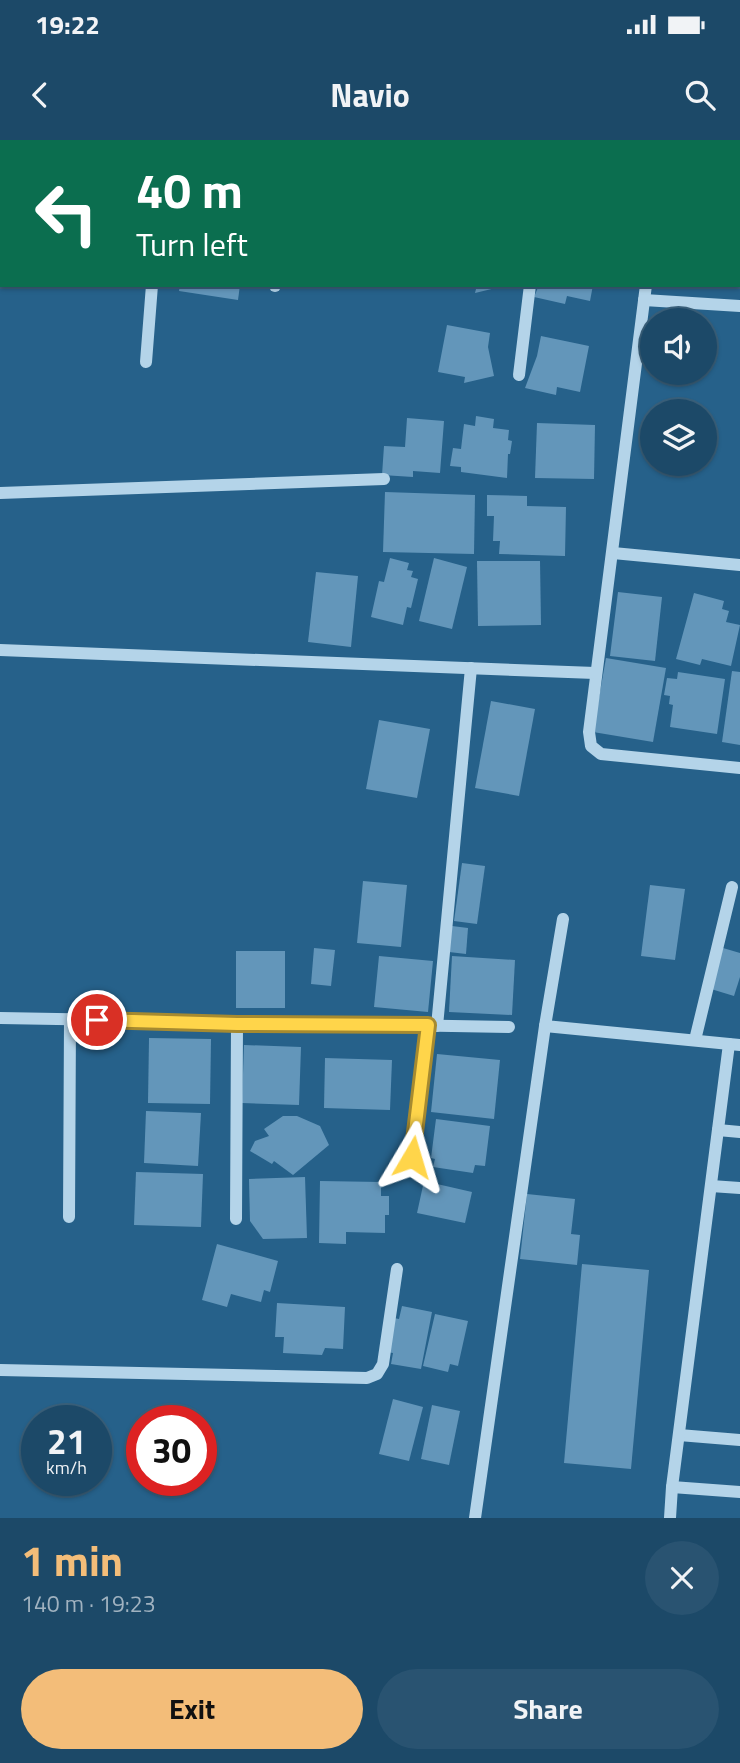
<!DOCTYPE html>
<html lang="en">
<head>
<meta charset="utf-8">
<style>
	:root { --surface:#1c4968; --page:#295371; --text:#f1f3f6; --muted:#a0b2c0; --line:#3a617c; --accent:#f3bd79 }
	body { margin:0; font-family:"Titillium Web",sans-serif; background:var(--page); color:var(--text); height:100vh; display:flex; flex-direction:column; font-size:26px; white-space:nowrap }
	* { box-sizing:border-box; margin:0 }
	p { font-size:23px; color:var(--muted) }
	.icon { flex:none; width:38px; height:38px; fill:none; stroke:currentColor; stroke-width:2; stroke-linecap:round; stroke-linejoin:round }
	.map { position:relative; height:1378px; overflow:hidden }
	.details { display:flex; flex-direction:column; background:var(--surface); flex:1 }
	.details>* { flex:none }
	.guide { position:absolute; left:0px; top:0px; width:740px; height:147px; box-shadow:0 2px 5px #0004,0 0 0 2px var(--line); background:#0b6e4f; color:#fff; overflow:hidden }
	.buttons { position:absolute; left:640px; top:168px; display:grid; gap:14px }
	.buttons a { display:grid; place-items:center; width:77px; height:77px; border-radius:50%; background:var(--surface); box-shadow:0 2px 5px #0004,0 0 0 2px var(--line); font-size:35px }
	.speed { position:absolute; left:21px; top:1265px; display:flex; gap:14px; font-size:35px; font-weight:700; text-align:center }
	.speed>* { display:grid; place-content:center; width:91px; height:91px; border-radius:50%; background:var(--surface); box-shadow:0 2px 5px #0004,0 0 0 2px var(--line); line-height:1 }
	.speed small { font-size:18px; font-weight:400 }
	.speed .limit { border:10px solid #d22; background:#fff; color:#111 }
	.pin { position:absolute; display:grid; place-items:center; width:60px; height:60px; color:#fff; margin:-30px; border:4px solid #fff; border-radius:50%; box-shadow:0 2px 7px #0007 }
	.me { position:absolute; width:77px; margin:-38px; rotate:7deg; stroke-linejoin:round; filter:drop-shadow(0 0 5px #0008) }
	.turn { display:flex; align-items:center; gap:24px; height:147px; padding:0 21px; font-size:32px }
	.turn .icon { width:91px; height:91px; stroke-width:2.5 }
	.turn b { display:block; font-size:49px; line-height:60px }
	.round { display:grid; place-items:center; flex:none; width:74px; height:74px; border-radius:37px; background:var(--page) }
	.summary { display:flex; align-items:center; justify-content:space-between; height:119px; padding:0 21px }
	h1 { font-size:42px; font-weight:700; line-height:52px; color:var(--accent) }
	.button { display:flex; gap:14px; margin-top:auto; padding:14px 21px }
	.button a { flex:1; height:80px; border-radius:42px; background:var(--accent); color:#111; font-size:28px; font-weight:700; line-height:80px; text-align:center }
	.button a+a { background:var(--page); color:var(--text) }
	.status { display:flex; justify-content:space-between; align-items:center; height:49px; padding:0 35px; background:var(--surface); direction:ltr }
	.status svg { height:19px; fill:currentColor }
	header { display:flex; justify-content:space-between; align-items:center; height:91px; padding:0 21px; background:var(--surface); font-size:32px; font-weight:700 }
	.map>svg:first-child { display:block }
	.building { fill:#6396ba }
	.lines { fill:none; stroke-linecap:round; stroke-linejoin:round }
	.minor { stroke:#b4d4e9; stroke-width:12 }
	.route-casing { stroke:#a68a30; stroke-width:18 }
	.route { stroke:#ffd54a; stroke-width:12 }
</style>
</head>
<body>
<div class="status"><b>19:22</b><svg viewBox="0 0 49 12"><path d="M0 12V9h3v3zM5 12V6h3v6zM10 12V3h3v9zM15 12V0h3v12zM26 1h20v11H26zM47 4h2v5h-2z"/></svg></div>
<header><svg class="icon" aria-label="back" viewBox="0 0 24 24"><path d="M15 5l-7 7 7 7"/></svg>Navio<svg class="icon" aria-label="search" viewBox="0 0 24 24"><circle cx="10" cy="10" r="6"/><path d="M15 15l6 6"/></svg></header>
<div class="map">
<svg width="740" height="1378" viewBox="0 0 740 1378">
	<rect width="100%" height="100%" fill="#26618a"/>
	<g class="building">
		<polygon points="180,145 240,145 238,160 179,151"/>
		<polygon points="319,145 346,145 346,149 319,147"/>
		<polygon points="477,145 504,145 504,146 475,153"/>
		<polygon points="539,145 593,145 590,161 567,156 565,164 534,157"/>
		<polygon points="447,185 490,193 488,207 494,236 464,243 465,237 438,232"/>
		<polygon points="541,196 589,206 580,252 557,247 556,255 525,248 537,216"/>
		<polygon points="476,276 494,279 493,288 509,290 508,300 512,301 510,314 508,314 507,338 461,332 461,327 450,326 453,308 461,309 464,284 475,286"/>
		<polygon points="407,278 444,281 440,333 413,331 413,337 382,335 384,306 405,307"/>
		<polygon points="537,283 595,285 594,339 535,338"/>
		<polygon points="385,352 475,355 474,414 383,412"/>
		<polygon points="487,355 527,356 527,366 566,367 565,416 499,414 500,401 493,401 494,376 487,376"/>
		<polygon points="390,418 409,423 407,430 413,431 411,437 418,439 411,468 407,467 403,485 371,477 379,441 384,442"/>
		<polygon points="434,418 467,427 452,489 419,481"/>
		<polygon points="477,421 540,421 541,485 478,486"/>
		<polygon points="316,432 358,436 351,507 308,502"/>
		<polygon points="618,452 662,457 655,521 610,516"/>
		<polygon points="694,453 724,461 722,469 729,471 726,482 740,485 731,526 702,519 700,525 676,519"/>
		<polygon points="606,518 666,528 653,602 593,592"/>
		<polygon points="732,531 740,532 740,605 722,602"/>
		<polygon points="678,532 725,539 717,594 670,587 673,565 669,564 670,556 664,555 667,538 677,539"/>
		<polygon points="491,561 535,569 519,656 475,648"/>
		<polygon points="379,580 430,589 417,658 366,649"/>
		<polygon points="462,723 485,726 477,784 454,781"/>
		<polygon points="363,741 407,745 401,807 357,803"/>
		<polygon points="650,745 685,749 675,820 641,816"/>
		<polygon points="452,786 468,788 466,814 449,812"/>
		<polygon points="314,808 335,810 331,846 311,844"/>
		<polygon points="723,808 740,813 740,837 734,856 711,849"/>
		<rect x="236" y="811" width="49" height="57"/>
		<polygon points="379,816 433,821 428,872 374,867"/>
		<polygon points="452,816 515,820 512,875 449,872"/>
		<polygon points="149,898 211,899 210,964 148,963"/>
		<polygon points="244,905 301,907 299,965 242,963"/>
		<polygon points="437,914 500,920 494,979 431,972"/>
		<polygon points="325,918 392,920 390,970 324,968"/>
		<polygon points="146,971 201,973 198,1026 144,1023"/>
		<polygon points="283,976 297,976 320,986 329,1005 293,1035 274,1021 272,1024 250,1011 255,1001 269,996 264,989"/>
		<polygon points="436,979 490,986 485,1026 475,1025 473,1033 433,1027 435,1019 431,1018"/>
		<polygon points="136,1032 203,1034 201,1087 134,1085"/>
		<polygon points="305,1037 307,1098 263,1099 250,1081 249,1039"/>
		<polygon points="320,1041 381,1042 381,1056 389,1056 389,1075 385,1075 385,1093 346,1092 346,1104 319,1103"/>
		<polygon points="424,1041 472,1052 465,1083 417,1073"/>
		<polygon points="527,1054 575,1059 571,1094 580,1095 577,1125 520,1119"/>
		<polygon points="217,1104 278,1121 270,1152 264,1150 261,1162 231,1154 227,1167 202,1160"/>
		<polygon points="582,1124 649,1130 631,1329 564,1323"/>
		<polygon points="277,1163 345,1167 343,1209 325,1208 322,1215 283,1213 284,1197 275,1197"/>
		<polygon points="402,1166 432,1172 421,1229 391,1224 393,1213 387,1212 394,1178 399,1179"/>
		<polygon points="435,1174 468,1181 458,1226 450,1224 448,1232 423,1226"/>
		<polygon points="393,1259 423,1267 409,1321 379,1314"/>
		<polygon points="432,1265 460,1271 449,1325 421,1319"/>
	</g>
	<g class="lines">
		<g class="minor">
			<polyline points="163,2 163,0"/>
			<polyline points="289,2 290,0"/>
			<polyline points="601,2 603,2"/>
			<polyline points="662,2 662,0"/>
			<polyline points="646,145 589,592 591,606 601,614 740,628"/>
			<polyline points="275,146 275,145"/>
			<polyline points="644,160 740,166"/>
			<polyline points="146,222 152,145"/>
			<polyline points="519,235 530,145"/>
			<polyline points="0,353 384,339"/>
			<polyline points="613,413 740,425"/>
			<polyline points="0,510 595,533"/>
			<polyline points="0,878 509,887"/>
			<polyline points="437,886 471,528"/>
			<polyline points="545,886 740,905"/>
			<polyline points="695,900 732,747"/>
			<polyline points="718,990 740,992"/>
			<polyline points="412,1018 428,885"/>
			<polyline points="711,1046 740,1048"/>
			<polyline points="69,1077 70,879"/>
			<polyline points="236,1079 237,884"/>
			<polyline points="0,1230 367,1238 377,1234 383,1224 397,1129"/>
			<polyline points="679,1295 740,1300"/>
			<polyline points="672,1347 740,1352"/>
			<polyline points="475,1378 545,886 563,779"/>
			<polyline points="670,1378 672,1347 729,904"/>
		</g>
	</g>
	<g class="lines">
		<g class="route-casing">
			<polyline id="route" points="97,880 237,884 428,885 412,1017"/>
		</g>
		<use href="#route" class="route"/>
	</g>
</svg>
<div class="buttons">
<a><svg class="icon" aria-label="sound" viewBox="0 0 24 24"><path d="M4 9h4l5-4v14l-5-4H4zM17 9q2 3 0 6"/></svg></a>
<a><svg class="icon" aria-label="layers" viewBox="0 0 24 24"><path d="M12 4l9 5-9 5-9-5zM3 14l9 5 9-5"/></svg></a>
</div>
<div class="speed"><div>21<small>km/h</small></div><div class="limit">30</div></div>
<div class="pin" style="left:97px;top:880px;background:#d93025"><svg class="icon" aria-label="arrive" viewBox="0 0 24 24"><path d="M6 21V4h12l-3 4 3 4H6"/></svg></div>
<svg class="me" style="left:412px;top:1017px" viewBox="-20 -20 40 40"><path d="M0-17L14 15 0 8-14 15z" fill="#ffd54a" stroke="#fff" stroke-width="4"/></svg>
<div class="guide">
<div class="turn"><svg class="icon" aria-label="left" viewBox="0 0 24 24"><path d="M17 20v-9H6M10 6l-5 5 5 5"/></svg><div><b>40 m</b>Turn left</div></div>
</div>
</div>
<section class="details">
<div class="summary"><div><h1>1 min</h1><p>140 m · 19:23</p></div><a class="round"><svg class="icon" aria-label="close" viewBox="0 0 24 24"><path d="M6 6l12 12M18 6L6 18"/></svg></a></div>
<div class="button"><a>Exit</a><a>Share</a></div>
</section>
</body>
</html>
